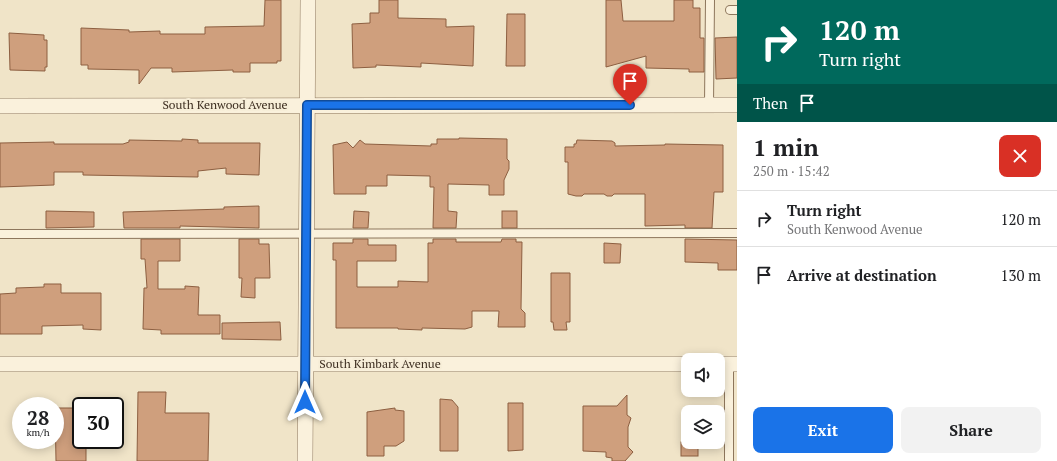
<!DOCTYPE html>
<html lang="en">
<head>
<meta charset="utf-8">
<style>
	:root { --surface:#fff; --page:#f2f2f2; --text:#202124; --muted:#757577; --line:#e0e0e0; --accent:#1a73e8 }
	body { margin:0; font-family:"PT Serif",serif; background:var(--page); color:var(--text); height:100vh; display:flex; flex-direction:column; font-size:15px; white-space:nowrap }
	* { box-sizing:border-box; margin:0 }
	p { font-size:13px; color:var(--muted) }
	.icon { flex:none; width:22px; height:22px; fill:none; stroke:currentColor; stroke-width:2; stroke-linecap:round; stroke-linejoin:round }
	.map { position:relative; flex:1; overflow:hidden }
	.sheet { display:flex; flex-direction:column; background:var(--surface); width:320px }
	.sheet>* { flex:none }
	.guide { background:#00695c; color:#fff; overflow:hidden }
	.buttons { position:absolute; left:681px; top:353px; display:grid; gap:8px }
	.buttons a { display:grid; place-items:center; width:44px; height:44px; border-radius:8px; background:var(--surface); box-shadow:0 2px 10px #0003; font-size:20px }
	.speed { position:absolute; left:12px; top:397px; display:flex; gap:8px; font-size:20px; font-weight:700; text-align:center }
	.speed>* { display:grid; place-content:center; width:52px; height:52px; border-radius:50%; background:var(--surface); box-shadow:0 2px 10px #0003; line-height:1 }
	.speed small { font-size:10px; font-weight:400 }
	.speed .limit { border:2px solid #111; border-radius:6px; background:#fff; color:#111 }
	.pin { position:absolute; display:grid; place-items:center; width:34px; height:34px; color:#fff; margin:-41px -17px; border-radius:50% 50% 50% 0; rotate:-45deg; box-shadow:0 0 4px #0007 }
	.pin .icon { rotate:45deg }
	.me { position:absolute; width:44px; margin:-22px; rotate:0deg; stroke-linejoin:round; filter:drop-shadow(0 0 3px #0008) }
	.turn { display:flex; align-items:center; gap:14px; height:84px; padding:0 16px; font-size:18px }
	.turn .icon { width:52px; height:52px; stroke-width:2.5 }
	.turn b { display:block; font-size:28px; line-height:34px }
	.then { display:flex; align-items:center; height:38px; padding:0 16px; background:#0003; gap:8px; font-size:15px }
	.round { display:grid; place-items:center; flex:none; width:42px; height:42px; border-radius:8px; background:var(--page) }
	.summary { display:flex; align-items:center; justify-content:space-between; height:68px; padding:0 16px }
	h1 { font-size:24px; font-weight:600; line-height:30px }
	.cta { display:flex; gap:8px; margin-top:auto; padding:8px 16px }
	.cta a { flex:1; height:46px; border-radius:8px; background:var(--accent); color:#fff; font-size:16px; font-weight:600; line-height:46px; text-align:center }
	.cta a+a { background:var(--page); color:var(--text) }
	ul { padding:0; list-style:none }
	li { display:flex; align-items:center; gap:12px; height:56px; padding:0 16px; border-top:1px solid var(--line) }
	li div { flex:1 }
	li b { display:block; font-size:15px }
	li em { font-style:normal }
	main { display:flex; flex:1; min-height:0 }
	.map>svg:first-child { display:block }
	.building { fill:#cf9f7d; stroke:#8d5f41 }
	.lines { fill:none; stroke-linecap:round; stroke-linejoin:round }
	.service-casing { stroke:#8d765c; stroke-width:10 }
	.minor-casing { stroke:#8d765c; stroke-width:16 }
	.service { stroke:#faf1dc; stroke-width:8 }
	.minor { stroke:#faf1dc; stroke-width:15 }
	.route-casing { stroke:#114b97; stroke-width:10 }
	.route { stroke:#1a73e8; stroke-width:7 }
	.labels { text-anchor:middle; stroke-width:4; stroke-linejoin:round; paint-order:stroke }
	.street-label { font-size:12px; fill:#3d2e20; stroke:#f7eed8 }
</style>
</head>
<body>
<main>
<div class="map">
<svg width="737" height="461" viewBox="0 0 737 461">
	<rect width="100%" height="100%" fill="#f0e4c8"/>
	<g class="building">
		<polygon points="265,0 281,0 281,61 277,61 277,63 250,63 250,72 233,72 233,70 172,72 172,68 151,68 139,84 139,70 88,69 88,65 81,65 81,28 129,30 129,32 160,31 160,34 205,34 205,27 264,26"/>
		<polygon points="379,0 398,0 398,18 446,19 446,27 474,26 473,66 421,63 421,67 376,65 376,67 353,68 352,24 370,23 370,13 379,13"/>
		<polygon points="606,0 621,0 623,21 674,21 674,0 693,0 693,8 700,8 700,38 704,38 704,72 689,72 689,69 646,68 646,56 606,67"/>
		<polygon points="507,14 525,14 525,66 506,66"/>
		<polygon points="9,33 44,35 44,40 47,40 47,67 45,67 45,71 10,70"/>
		<polygon points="737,37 737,78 716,79 715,38"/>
		<polygon points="459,138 507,139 507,159 509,161 509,169 504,180 504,195 489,195 489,185 448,184 448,211 457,212 456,228 433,228 434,187 430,187 430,176 387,175 387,186 366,186 366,194 334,194 333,145 347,142 353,148 360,140 365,144 431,146 431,144 437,144 437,139 459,139"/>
		<polygon points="182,139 198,140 198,143 260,143 259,175 226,174 226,168 198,171 198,177 83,175 83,172 54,172 54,185 0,187 0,143 54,142 54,144 123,144 129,142 129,140 182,141"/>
		<polygon points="577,140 612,141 615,143 615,146 665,145 665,144 723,145 723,192 714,192 712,228 685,228 685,225 645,226 645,194 614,194 612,196 607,196 604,194 584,194 582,196 576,196 568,194 568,162 565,162 565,147 574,147 574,144 576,144"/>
		<polygon points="259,206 259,228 180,226 180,228 124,228 123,212 224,209 224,207"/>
		<polygon points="46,211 94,212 94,227 46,228"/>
		<polygon points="354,211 369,212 368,228 353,228"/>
		<rect x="502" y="211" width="15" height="17"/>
		<polygon points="141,239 180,239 180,261 158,261 158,289 185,289 185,286 199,287 198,315 220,315 220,334 161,334 161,330 143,329 144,288 147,288 145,259 141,259"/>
		<polygon points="239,239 259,239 259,244 269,244 270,278 255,278 255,298 241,297 242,278 239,278"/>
		<polygon points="353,239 368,239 368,245 396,245 396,261 357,261 357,287 398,287 398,281 428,282 428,243 433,243 433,239 456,239 456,242 501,242 502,239 516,239 516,242 522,242 521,309 525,313 525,327 498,327 499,311 472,311 472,327 465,329 422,328 422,330 398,329 398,328 336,328 336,260 333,260 333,243 353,243"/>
		<polygon points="685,239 737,240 737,270 718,270 718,263 685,262"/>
		<polygon points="604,243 621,244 620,263 604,263"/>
		<polygon points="551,273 570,273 570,322 566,322 567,330 554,330 553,322 551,322"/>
		<polygon points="44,284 61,284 61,293 101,293 101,330 83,329 83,325 42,326 42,334 0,334 0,294 16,293 16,288 44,287"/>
		<polygon points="280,322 281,340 222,339 222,323"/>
		<polygon points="138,392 166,392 165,413 209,413 208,461 137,461"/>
		<polygon points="627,395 627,415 631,418 628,427 628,447 633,452 625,461 612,461 612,458 606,457 606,452 583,451 583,406 617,406"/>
		<polygon points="440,399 452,400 458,407 458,451 440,451"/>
		<polygon points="508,403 523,403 523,450 508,451"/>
		<polygon points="55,408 81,408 81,440 86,440 86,461 56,461"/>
		<polygon points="395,408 395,410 404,411 404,441 396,446 384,446 384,456 367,456 367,412"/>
		<rect x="681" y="442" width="17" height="14"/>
	</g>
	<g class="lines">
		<g class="service-casing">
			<g id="service">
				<polyline points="730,10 737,10"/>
				<polyline points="709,105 710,0"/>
				<polyline points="0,234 737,233"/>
				<polyline points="729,461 729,364"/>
			</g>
		</g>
		<g class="minor-casing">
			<g id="minor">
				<polyline points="0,106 737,105"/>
				<polyline points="0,364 688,364"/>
				<polyline points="718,364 737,364"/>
				<polyline points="305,461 308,0"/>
			</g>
		</g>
		<use href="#service" class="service"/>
		<use href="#minor" class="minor"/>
	</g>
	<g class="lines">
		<g class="route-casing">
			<polyline id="route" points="305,402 307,105 630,105"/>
		</g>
		<use href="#route" class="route"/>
	</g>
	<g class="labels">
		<g class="street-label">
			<text x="225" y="109">South Kenwood Avenue</text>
			<text x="380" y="368">South Kimbark Avenue</text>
		</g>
	</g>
</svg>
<div class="buttons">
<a><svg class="icon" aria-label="sound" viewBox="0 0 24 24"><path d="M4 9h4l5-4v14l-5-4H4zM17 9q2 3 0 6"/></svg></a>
<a><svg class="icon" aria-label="layers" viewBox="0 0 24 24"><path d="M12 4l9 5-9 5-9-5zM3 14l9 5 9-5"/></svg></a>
</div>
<div class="speed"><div>28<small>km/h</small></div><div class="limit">30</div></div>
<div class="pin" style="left:630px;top:105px;background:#d93025"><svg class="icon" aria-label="arrive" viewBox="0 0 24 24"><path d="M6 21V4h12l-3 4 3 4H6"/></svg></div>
<svg class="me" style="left:305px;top:402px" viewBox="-20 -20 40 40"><path d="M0-17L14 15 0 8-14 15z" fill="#1a73e8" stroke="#fff" stroke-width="4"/></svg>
</div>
<section class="sheet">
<div class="guide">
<div class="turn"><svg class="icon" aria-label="right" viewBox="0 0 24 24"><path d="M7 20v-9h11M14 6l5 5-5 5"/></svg><div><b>120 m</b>Turn right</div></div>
<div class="then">Then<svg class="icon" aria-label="arrive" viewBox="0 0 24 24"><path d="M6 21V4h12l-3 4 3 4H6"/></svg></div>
</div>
<div class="summary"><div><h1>1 min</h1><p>250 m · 15:42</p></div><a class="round" style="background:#d93025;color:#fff"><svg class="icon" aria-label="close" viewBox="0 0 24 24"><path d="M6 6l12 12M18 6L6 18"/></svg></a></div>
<ul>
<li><svg class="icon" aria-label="right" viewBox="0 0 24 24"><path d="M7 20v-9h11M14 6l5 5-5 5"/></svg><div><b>Turn right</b><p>South Kenwood Avenue</p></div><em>120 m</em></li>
<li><svg class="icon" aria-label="arrive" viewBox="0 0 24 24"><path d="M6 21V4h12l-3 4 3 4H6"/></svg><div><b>Arrive at destination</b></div><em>130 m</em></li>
</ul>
<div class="cta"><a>Exit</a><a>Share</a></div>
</section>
</main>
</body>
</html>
